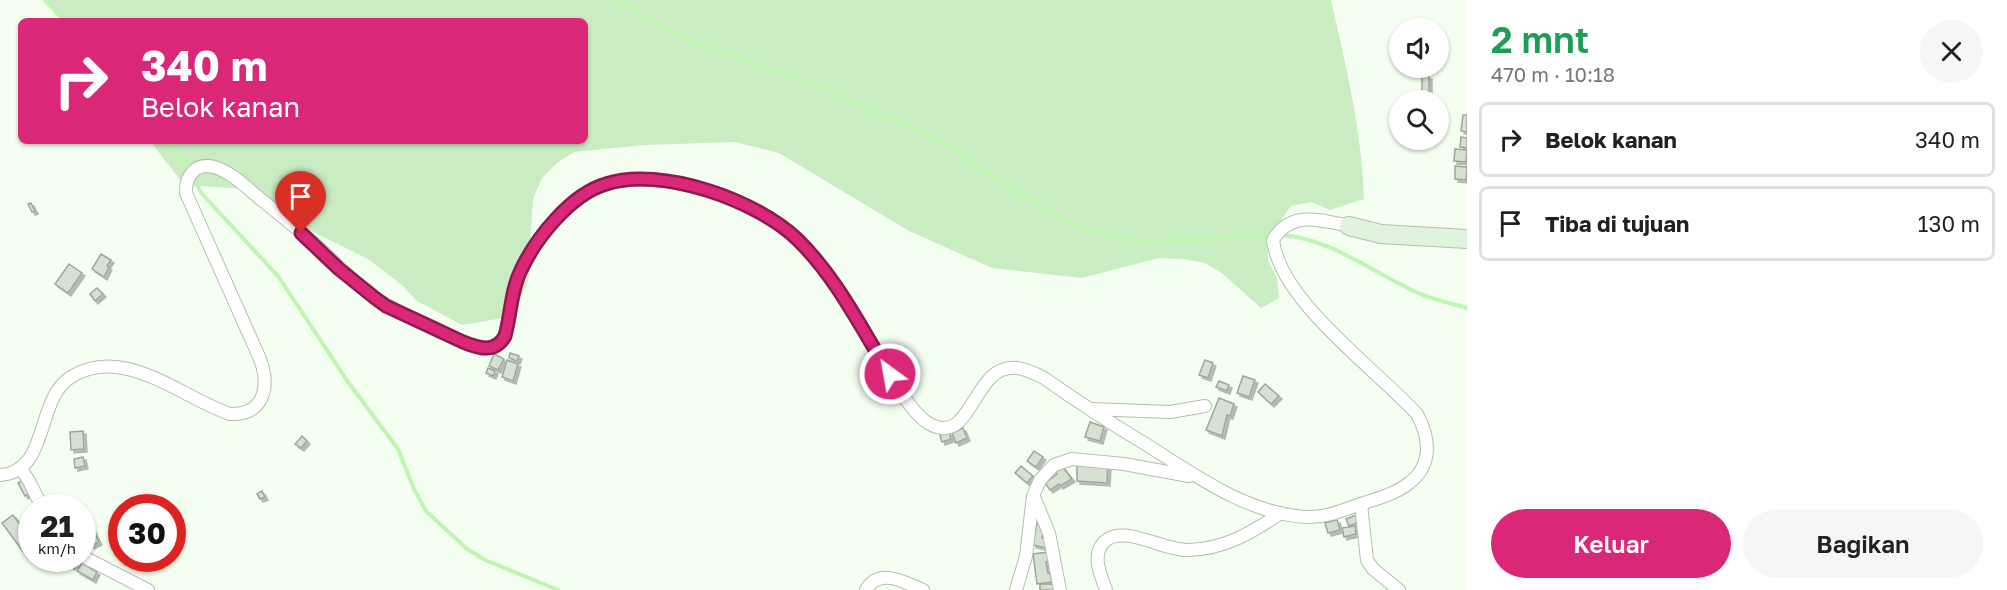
<!DOCTYPE html>
<html lang="id">
<head>
<meta charset="utf-8">
<style>
	:root { --surface:#fff; --page:#f6f6f6; --text:#202124; --muted:#757577; --line:#e0e0e0; --accent:#db2777 }
	body { margin:0; font-family:"Golos Text",sans-serif; background:var(--page); color:var(--text); height:100vh; display:flex; flex-direction:column; font-size:22px; white-space:nowrap }
	* { box-sizing:border-box; margin:0 }
	p { font-size:20px; color:var(--muted) }
	.icon { flex:none; width:33px; height:33px; fill:none; stroke:currentColor; stroke-width:2; stroke-linecap:round; stroke-linejoin:round }
	.map { position:relative; flex:1; overflow:hidden }
	.panel { display:flex; flex-direction:column; background:var(--surface); width:540px }
	.panel>* { flex:none }
	.banner { position:absolute; left:18px; top:18px; width:570px; height:126px; border-radius:9px; box-shadow:0 2px 4px #0004; background:#db2777; color:#fff; overflow:hidden }
	.fabs { position:absolute; left:1389px; top:18px; display:grid; gap:12px }
	.fabs a { display:grid; place-items:center; width:60px; height:60px; border-radius:50%; background:var(--surface); box-shadow:0 2px 4px #0004; font-size:30px }
	.speed { position:absolute; left:18px; top:494px; display:flex; gap:12px; font-size:30px; font-weight:700; text-align:center }
	.speed>* { display:grid; place-content:center; width:78px; height:78px; border-radius:50%; background:var(--surface); box-shadow:0 2px 4px #0004; line-height:1 }
	.speed small { font-size:15px; font-weight:400 }
	.speed .limit { border:9px solid #d22; background:#fff; color:#111 }
	.pin { position:absolute; display:grid; place-items:center; width:51px; height:51px; color:#fff; margin:-62px -26px; border-radius:50% 50% 50% 0; rotate:-45deg; box-shadow:0 0 6px #0007 }
	.pin .icon { rotate:45deg }
	.me { position:absolute; width:66px; margin:-33px; rotate:328deg; stroke-linejoin:round; filter:drop-shadow(0 0 4px #0008) }
	.turn { display:flex; align-items:center; gap:21px; height:126px; padding:0 24px; font-size:27px }
	.turn .icon { width:78px; height:78px; stroke-width:2.5 }
	.turn b { display:block; font-size:42px; line-height:51px }
	.round { display:grid; place-items:center; flex:none; width:63px; height:63px; border-radius:32px; background:var(--page) }
	.head { display:flex; align-items:center; justify-content:space-between; height:102px; padding:0 24px }
	h1 { font-size:36px; font-weight:600; line-height:45px; color:#1e9e55 }
	.action { display:flex; gap:12px; margin-top:auto; padding:12px 24px }
	.action a { flex:1; height:69px; border-radius:36px; background:var(--accent); color:#fff; font-size:24px; font-weight:600; line-height:69px; text-align:center }
	.action a+a { background:var(--page); color:var(--text) }
	ul { padding:0; list-style:none }
	li { display:flex; align-items:center; gap:18px; height:75px; margin:0 12px 9px; padding:0 12px; border:3px solid var(--line); border-radius:9px }
	li div { flex:1 }
	li b { display:block; font-size:22px }
	li em { font-style:normal }
	main { display:flex; flex:1; min-height:0 }
	.map>svg:first-child { display:block }
	.green { fill:#caecc2 }
	.lines { fill:none; stroke-linecap:round; stroke-linejoin:round }
	.stream { stroke:#bef5b1; stroke-width:4 }
	.building { fill:#d6e0d3; stroke:#9ca699; stroke-width:1.5; filter:url(#shadow) }
	.street-casing { stroke:#b4beb1; stroke-width:14 }
	.secondary-casing { stroke:#b4beb1; stroke-width:20 }
	.street { stroke:#fff; stroke-width:12 }
	.secondary { stroke:#e0f3dc; stroke-width:18 }
	.route-casing { stroke:#8e194d; stroke-width:15 }
	.route { stroke:#db2777; stroke-width:10 }
</style>
</head>
<body>
<main>
<div class="map">
<svg width="1467" height="590" viewBox="0 0 1467 590">
	<defs>
		<filter id="shadow"><feDropShadow dx="3" dy="3" stdDeviation="0" flood-color="#0004"/></filter>
	</defs>
	<rect width="100%" height="100%" fill="#f4fff1"/>
	<path class="green" d="M45 0H1331C1346 66 1362 131 1364 199L1330 210 1311 202 1291 206 1267 240 1268 260 1277 278 1279 298 1261 308 1223 274 1205 263 1183 259 1159 258 1082 278 992 268 909 231 779 153 735 142 645 145 574 152 557 163 542 178 533 199 530 243 531 265 527 284 518 304 503 318 462 325 417 301 402 285 368 259 295 223 245 189 184 185 150 141H585V21H67Z"/>
	<g class="lines">
		<g class="stream">
			<polyline points="45,0 65,21"/>
			<polyline points="618,0 681,38 745,59 826,90 865,109 906,124 945,144 1010,188 1082,229 1125,239 1146,241 1227,238 1260,234 1274,235"/>
			<polyline points="169,141 203,195 278,276 348,382 398,449 414,489 426,511 467,549 485,560 558,590"/>
			<path d="M1281 235C1329 238 1371 271 1414 291 1430 299 1450 303 1467 308"/>
		</g>
	</g>
	<g class="building">
		<rect x="1422" y="76" width="7" height="17"/>
		<polygon points="1463,115 1467,115 1467,132 1461,131"/>
		<polygon points="1461,137 1467,138 1467,148 1460,147"/>
		<polygon points="1455,149 1467,150 1466,162 1454,161"/>
		<polygon points="1455,166 1467,167 1466,180 1455,179"/>
		<polygon points="31,203 35,211 32,212 28,204"/>
		<polygon points="101,254 111,260 107,266 109,267 104,277 92,269"/>
		<polygon points="69,264 82,273 68,293 55,284"/>
		<polygon points="97,288 103,294 95,301 90,294"/>
		<polygon points="510,353 519,356 517,361 509,358"/>
		<polygon points="494,354 504,359 498,370 489,366"/>
		<polygon points="507,360 518,364 513,381 502,377"/>
		<polygon points="1205,360 1213,363 1208,378 1199,375"/>
		<polygon points="488,368 495,371 493,376 486,373"/>
		<polygon points="1243,376 1255,380 1249,397 1237,393"/>
		<polygon points="1219,381 1229,385 1227,391 1216,387"/>
		<polygon points="1265,384 1279,396 1271,404 1258,392"/>
		<polygon points="1219,398 1234,404 1230,416 1227,415 1222,436 1206,430"/>
		<polygon points="1090,422 1104,427 1100,441 1085,437"/>
		<polygon points="963,428 967,438 956,443 952,433"/>
		<polygon points="83,431 84,449 71,450 70,432"/>
		<polygon points="949,432 951,439 942,442 940,435"/>
		<polygon points="302,436 307,441 301,448 295,444"/>
		<polygon points="1034,451 1043,457 1036,467 1027,461"/>
		<polygon points="83,457 85,466 75,468 74,459"/>
		<polygon points="1077,463 1108,465 1107,483 1077,481"/>
		<polygon points="1061,465 1072,479 1060,486 1059,484 1050,490 1045,483 1057,474 1055,470"/>
		<polygon points="1021,466 1033,476 1027,483 1015,473"/>
		<polygon points="25,479 32,492 25,496 18,483"/>
		<polygon points="262,491 265,497 260,499 257,494"/>
		<polygon points="13,515 32,541 32,553 27,557 2,523"/>
		<polygon points="1356,515 1359,522 1349,526 1346,519"/>
		<polygon points="88,520 99,542 91,546 82,530 82,522"/>
		<polygon points="1337,520 1340,530 1328,533 1325,523"/>
		<polygon points="1037,522 1045,524 1042,538 1047,539 1046,548 1033,545"/>
		<polygon points="1355,526 1356,534 1344,537 1342,528"/>
		<polygon points="1048,552 1049,561 1046,562 1048,573 1050,573 1052,582 1037,584 1033,554"/>
		<polygon points="74,558 78,561 72,567 62,559"/>
		<polygon points="82,563 97,572 93,580 77,571"/>
		<rect x="1040" y="584" width="16" height="6"/>
	</g>
	<g class="lines">
		<g class="street-casing">
			<g id="street">
				<polyline points="1091,409 1170,412 1205,406"/>
				<polyline points="21,469 29,481 42,507"/>
				<path d="M0 475C50 472 35 399 71 377 124 344 182 398 230 414 265 415 270 386 260 359L186 193C185 176 196 162 214 167 231 172 245 186 258 197 278 213 298 229 317 246 336 263 353 282 374 297 393 311 416 319 437 329 451 336 465 345 480 348 486 349 491 349 497 345 511 336 510 300 515 285 528 243 575 187 620 181 677 173 752 199 795 237 824 264 846 298 865 332 878 355 907 410 928 423 973 450 972 362 1017 368 1027 369 1036 374 1044 378 1078 402 1112 424 1147 445 1195 475 1247 514 1307 517 1327 518 1345 509 1364 503 1379 498 1397 493 1409 483 1433 465 1430 438 1417 414 1376 369 1280 301 1273 240 1291 210 1320 220 1349 226"/>
				<polyline points="1034,497 1049,533 1060,590"/>
				<polyline points="1361,504 1367,560 1373,569 1399,590"/>
				<polyline points="82,556 148,590"/>
				<path d="M866 590C879 567 904 582 923 590"/>
				<polyline points="1016,590 1026,556 1033,496 1040,480 1054,465 1072,459 1124,464 1189,476"/>
				<path d="M1106 590C1101 575 1091 556 1104 542 1122 523 1164 551 1188 550 1225 549 1251 533 1281 513"/>
			</g>
		</g>
		<g class="secondary-casing">
			<polyline id="secondary" points="1349,226 1381,234 1467,239"/>
		</g>
		<use href="#street" class="street"/>
		<use href="#secondary" class="secondary"/>
	</g>
	<g class="lines">
		<g class="route-casing">
			<path id="route" d="M301 233 339 269 375 298 386 306 463 342C478 348 495 354 505 336 511 314 511 290 521 270 536 238 571 194 606 184 661 166 756 200 797 239 837 278 860 327 890 374"/>
		</g>
		<use href="#route" class="route"/>
	</g>
</svg>
<div class="fabs">
<a><svg class="icon" aria-label="sound" viewBox="0 0 24 24"><path d="M4 9h4l5-4v14l-5-4H4zM17 9q2 3 0 6"/></svg></a>
<a><svg class="icon" aria-label="search" viewBox="0 0 24 24"><circle cx="10" cy="10" r="6"/><path d="M15 15l6 6"/></svg></a>
</div>
<div class="speed"><div>21<small>km/h</small></div><div class="limit">30</div></div>
<div class="pin" style="left:301px;top:233px;background:#d93025"><svg class="icon" aria-label="arrive" viewBox="0 0 24 24"><path d="M6 21V4h12l-3 4 3 4H6"/></svg></div>
<svg class="me" style="left:890px;top:374px" viewBox="-20 -20 40 40"><circle r="17" fill="#db2777" stroke="#fff" stroke-width="3"/><path d="M0-11L8 9 0 5-8 9z" fill="#fff"/></svg>
<div class="banner">
<div class="turn"><svg class="icon" aria-label="right" viewBox="0 0 24 24"><path d="M7 20v-9h11M14 6l5 5-5 5"/></svg><div><b>340 m</b>Belok kanan</div></div>
</div>
</div>
<section class="panel">
<div class="head"><div><h1>2 mnt</h1><p>470 m · 10:18</p></div><a class="round"><svg class="icon" aria-label="close" viewBox="0 0 24 24"><path d="M6 6l12 12M18 6L6 18"/></svg></a></div>
<ul>
<li><svg class="icon" aria-label="right" viewBox="0 0 24 24"><path d="M7 20v-9h11M14 6l5 5-5 5"/></svg><div><b>Belok kanan</b></div><em>340 m</em></li>
<li><svg class="icon" aria-label="arrive" viewBox="0 0 24 24"><path d="M6 21V4h12l-3 4 3 4H6"/></svg><div><b>Tiba di tujuan</b></div><em>130 m</em></li>
</ul>
<div class="action"><a>Keluar</a><a>Bagikan</a></div>
</section>
</main>
</body>
</html>
